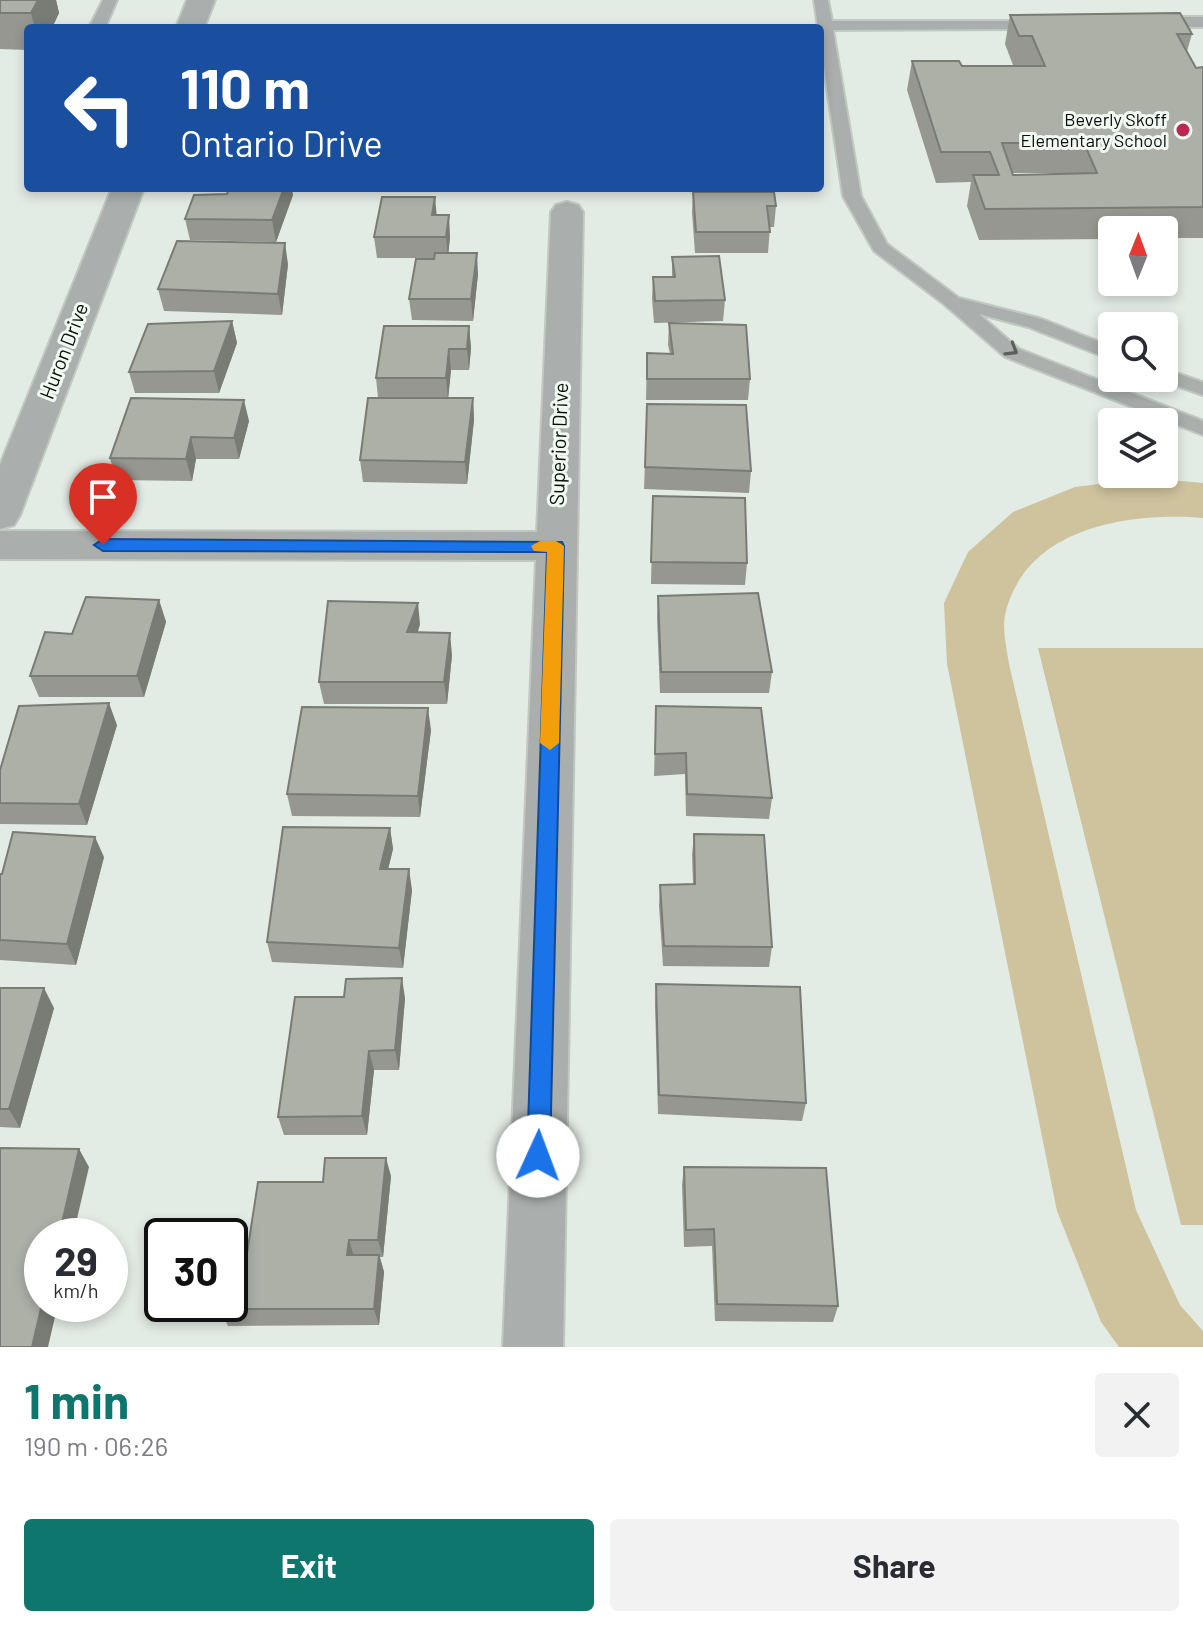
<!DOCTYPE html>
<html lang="en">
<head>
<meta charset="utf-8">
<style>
	:root { --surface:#fff; --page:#f2f2f3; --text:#2b2b33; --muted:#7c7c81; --accent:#0f766e }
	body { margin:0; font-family:Barlow,sans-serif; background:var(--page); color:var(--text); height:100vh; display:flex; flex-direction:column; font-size:30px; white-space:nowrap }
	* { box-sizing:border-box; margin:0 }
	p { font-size:26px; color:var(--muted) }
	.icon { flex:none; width:44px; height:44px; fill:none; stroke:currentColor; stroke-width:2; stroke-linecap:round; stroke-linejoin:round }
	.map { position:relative; height:1347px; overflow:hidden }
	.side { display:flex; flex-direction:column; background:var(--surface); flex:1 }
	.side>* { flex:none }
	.top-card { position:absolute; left:24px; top:24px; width:800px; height:168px; border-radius:8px; box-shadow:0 4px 12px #0003; background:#1a4fa0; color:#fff; overflow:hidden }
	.needle { width:52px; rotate:1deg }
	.tools { position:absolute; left:1098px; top:216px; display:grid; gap:16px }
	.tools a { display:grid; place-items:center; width:80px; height:80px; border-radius:8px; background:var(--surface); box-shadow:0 4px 12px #0003; font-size:40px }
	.speed { position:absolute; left:24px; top:1218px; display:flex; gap:16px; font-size:40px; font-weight:700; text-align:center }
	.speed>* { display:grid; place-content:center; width:104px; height:104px; border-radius:50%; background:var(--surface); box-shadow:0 4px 12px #0003; line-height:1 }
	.speed small { font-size:20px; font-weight:400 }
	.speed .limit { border:4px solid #111; border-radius:12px; background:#fff; color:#111 }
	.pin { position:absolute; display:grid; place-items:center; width:68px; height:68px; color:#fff; margin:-82px -34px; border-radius:50% 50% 50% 0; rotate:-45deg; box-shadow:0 0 8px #0007 }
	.pin .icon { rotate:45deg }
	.me { position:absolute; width:88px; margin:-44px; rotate:2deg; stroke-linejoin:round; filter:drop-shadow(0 0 6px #0008) }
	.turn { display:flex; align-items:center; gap:28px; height:168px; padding:0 24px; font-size:36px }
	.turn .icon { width:104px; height:104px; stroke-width:2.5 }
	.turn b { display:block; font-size:56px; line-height:68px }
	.round { display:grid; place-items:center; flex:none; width:84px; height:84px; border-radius:8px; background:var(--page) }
	.headline { display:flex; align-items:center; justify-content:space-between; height:136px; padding:0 24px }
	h1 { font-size:48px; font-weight:700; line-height:60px; color:var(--accent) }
	.button { display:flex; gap:16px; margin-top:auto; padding:16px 24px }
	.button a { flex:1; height:92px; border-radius:8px; background:var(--accent); color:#fff; font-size:32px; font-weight:700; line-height:92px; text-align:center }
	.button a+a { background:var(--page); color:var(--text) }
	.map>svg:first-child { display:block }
	.green { fill:#cec39d }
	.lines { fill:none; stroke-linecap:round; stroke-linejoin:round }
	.service-casing { stroke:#c1c8c1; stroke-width:4 }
	.minor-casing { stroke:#c1c8c1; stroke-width:4 }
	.service { fill:#aaafad; fill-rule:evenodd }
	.minor { fill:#aaafad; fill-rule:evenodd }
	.wall { fill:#959790; fill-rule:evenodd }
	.shaded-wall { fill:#797b75 }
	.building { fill:#adb0a7; stroke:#797b75; stroke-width:2; fill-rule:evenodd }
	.oneway { stroke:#5b5e5c }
	.route { fill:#1a73e8; stroke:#114b97; stroke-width:2 }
	.slow { fill:#f59e0b }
	.poi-dot { fill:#ba294f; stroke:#f1f9f2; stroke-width:3 }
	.labels { text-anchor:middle; stroke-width:6; stroke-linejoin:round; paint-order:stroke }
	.far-poi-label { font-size:18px; fill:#0c0e0c; stroke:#f1f9f2; text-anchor:end }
	.street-label { font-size:20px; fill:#0c0e0c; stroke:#f1f9f2 }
</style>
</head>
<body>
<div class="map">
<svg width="1203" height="1347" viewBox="0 0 1203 1347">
	<rect width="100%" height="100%" fill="#e3ece4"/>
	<g class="green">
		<path d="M1148 478 1203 483V518C1129 512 1025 527 1005 615 1002 629 1007 650 1009 664L1136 1210 1180 1305 1203 1331V1347H1119L1101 1322 1057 1211 947 664 944 603 968 552 1013 512 1075 487Z"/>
		<polygon points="1038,648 1203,648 1203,1225 1181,1225"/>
	</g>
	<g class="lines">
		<g class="service-casing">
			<g id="service">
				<polygon points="103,0 117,0 105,28 89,28"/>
				<polygon points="814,0 828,0 832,21 1046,21 1049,24 1041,29 833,30 861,196 887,244 959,298 1042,319 1112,347 1112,360 1028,327 979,314 1019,349 1203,421 1203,435 1005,357 945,305 874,251 843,196"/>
				<polygon points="1203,17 1203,27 1153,27 1145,22 1153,17"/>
				<polygon points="1164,369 1203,382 1203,395 1157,379 1164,378"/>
			</g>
		</g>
		<g class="minor-casing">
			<g id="minor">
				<polygon points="187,0 215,0 204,28 176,28"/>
				<polygon points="112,188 144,188 20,515 14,525 0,529 0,465"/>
				<polygon points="567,202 578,205 583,212 563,1347 503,1347 536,560 0,559 0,531 537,532 551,212 556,205"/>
			</g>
		</g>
		<use href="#service" class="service"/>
		<use href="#minor" class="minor"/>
	</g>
	<g class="wall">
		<polygon points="0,0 56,0 59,13 52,28 28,28 28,50 0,49"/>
		<path d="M1010 15 1192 34 1187 51 1196 68 1203 67V238H1164V230H1112V239L979 240 967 206 971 182 936 183 907 90 912 61 962 66 1013 65 1005 44ZM1012 173H1076L1077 174 1013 175Z"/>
		<polygon points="693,192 776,206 774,227 770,227 768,253 695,253 692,213"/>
		<polygon points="227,194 293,195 276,242 190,240 185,219"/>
		<polygon points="437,215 450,237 448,253 478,274 473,321 412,320 409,299 434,258 377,258 374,237"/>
		<polygon points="672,257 725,300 723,321 654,323 652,299 653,277 672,277"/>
		<polygon points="288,264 282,315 164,311 158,289"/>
		<polygon points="232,321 237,343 219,393 135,393 129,372"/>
		<polygon points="669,323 750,379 748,400 646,400 647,353 670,354 668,345"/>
		<polygon points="469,326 471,348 469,370 451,370 448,398 473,398 474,420 467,484 363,482 360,460 378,398 376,378"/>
		<polygon points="647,404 751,471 749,493 644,489"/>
		<polygon points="249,421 239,459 196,459 192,481 116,480 110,458"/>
		<polygon points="653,496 747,563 745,585 651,584"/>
		<polygon points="658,596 772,672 769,693 660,693 657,618"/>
		<polygon points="159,600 166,622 144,697 39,697 30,676 72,634"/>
		<polygon points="420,624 418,632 452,655 447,704 324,704 319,682"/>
		<polygon points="656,706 772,798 769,819 686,816 685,774 654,776"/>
		<polygon points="117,725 87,825 0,824 0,770"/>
		<polygon points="431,730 420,817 292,816 287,794"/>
		<polygon points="390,828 393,849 388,869 412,890 403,968 272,962 267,942"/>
		<polygon points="694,834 772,947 769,967 663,966 659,906 660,885 693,884 692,855"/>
		<polygon points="104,857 76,965 0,960 0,874"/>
		<polygon points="656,984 806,1103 802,1121 658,1114 655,1004"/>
		<polygon points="0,988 54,1008 20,1128 0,1127"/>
		<polygon points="405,998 399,1070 374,1070 367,1135 284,1135 278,1117"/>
		<polygon points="684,1167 838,1306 833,1322 715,1321 712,1246 684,1247 682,1185"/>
		<polygon points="391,1176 383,1257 380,1257 384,1272 379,1325 228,1326 220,1309 246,1260 323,1182"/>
	</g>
	<g class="shaded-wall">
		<polygon points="38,0 56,0 59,13 52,28 35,28 31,13"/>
		<polygon points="284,188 292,188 293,195 276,242 272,220"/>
		<polygon points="691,188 704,188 691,191"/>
		<polygon points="435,197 437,218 432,215"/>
		<polygon points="449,215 450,237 448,258 446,237"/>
		<polygon points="285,243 288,264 282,315 278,294"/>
		<polygon points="477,253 478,274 473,321 471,299"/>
		<polygon points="232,321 237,343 219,393 214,371"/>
		<polygon points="469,326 471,348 469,370 467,349"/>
		<polygon points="449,349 451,370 448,400 446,378"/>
		<polygon points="473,398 474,420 467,484 465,462"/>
		<polygon points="244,400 249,421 239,459 234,438"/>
		<polygon points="191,437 196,459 192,481 186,459"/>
		<polygon points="159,600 166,622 144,697 137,676"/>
		<polygon points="418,603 420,624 410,654 407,632"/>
		<polygon points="450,633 452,655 447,704 444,682"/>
		<polygon points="109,703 117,725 87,825 79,804"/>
		<polygon points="428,708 431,730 420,817 418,796"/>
		<polygon points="390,828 393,849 383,890 380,869"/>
		<polygon points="95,837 104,857 76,965 67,944"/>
		<polygon points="409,869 412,890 403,968 399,948"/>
		<polygon points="402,978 405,998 399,1070 395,1050"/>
		<polygon points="44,988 54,1008 20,1128 9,1109"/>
		<polygon points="369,1051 374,1070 367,1135 362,1116"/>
		<polygon points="79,1149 89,1167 73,1236 59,1236"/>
		<polygon points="386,1158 391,1176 383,1257 378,1240"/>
		<polygon points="349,1240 354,1257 347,1255"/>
		<polygon points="379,1255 384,1272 379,1325 374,1309"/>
		<polygon points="42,1304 58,1304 48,1347 32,1347"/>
	</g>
	<g class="building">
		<polygon points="0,0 38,0 31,13 0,13"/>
		<path d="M1180 13 1192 34H1177L1196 68 1203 67V207L985 209 973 175H999L990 152H941L912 61H959L962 66H1045L1032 36H1019L1010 15ZM1002 143H1084L1097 173 1013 175Z"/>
		<polygon points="229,188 284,188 272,220 185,219 194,195 227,194"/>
		<polygon points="693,192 774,192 776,206 767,206 770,232 696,232"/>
		<polygon points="382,197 435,197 432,215 449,215 446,237 374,237"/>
		<polygon points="177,241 285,243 278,294 158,289"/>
		<polygon points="435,253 477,253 471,299 409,299 416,259 434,259"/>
		<polygon points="719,256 725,300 655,301 653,277 675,277 672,257"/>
		<polygon points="232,321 214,371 129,372 148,324"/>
		<polygon points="669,323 746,325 750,379 647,379 647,353 673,354"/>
		<polygon points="384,326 469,326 467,349 449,349 446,378 376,378"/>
		<polygon points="131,398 244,400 234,438 191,437 186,459 110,458"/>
		<polygon points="368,398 473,398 465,462 360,460"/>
		<polygon points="647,404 746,405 751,471 645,467"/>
		<polygon points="653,496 745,498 747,563 651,562"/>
		<polygon points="758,593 772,672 661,672 658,596"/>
		<polygon points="86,597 159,600 137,676 30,676 45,632 72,634"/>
		<polygon points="328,601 418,603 407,632 450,633 444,682 319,682"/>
		<polygon points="109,703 79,804 0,803 0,770 19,706"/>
		<polygon points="656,706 761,708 772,798 687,794 686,753 655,754"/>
		<polygon points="302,707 428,708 418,796 287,794"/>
		<polygon points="283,827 390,828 380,869 409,869 399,948 267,942"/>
		<polygon points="13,832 95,837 67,944 0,940 0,874 2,874"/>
		<polygon points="694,834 764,835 772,947 664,946 660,885 695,884"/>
		<polygon points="402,978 395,1050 369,1051 362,1116 278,1117 295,997 344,997 346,979"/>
		<polygon points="656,984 800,987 806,1103 659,1095"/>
		<polygon points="0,988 44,988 9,1109 0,1109"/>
		<polygon points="0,1148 79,1149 59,1236 42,1236 42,1304 32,1347 0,1347"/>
		<polygon points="325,1158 386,1158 378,1240 349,1240 347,1255 379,1255 374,1309 220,1309 221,1304 230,1304 230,1260 246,1260 258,1182 323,1182"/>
		<polygon points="684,1167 826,1168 838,1306 717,1304 714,1229 686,1230"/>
	</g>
	<defs><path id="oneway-chevron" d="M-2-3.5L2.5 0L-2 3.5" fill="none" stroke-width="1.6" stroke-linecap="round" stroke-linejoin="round" transform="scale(2)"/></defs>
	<use class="oneway" href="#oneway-chevron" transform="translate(1012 350) rotate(32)"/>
	<polygon class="route" points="103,539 562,542 564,546 550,1156 546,1163 538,1167 530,1163 527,1156 547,552 103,551 94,545"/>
	<polygon class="slow" points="540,541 556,541 564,546 559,743 550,750 540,743 547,552 534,551 531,546"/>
	<circle class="poi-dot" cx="1183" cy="130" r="8"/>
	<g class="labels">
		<g class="far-poi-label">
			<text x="1167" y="126">Beverly Skoff<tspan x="1167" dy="21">Elementary School</tspan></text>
		</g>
		<g class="street-label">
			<text transform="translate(64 351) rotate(-69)" y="7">Huron Drive</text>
			<text transform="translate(559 444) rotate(-88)" y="7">Superior Drive</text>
		</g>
	</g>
</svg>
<div class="tools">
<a><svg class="needle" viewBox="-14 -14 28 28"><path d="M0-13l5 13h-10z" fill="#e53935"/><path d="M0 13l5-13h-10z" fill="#7c7c81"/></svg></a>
<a><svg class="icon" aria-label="search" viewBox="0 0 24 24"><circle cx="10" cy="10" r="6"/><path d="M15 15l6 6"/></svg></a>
<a><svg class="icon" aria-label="layers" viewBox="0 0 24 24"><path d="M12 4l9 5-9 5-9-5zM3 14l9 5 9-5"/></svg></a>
</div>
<div class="speed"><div>29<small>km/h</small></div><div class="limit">30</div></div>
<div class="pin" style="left:103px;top:545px;background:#d93025"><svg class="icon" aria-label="arrive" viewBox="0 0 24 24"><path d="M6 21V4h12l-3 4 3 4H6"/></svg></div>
<svg class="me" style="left:538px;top:1156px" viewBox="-20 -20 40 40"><circle r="19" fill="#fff"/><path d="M0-13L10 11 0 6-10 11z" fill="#1a73e8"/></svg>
<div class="top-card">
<div class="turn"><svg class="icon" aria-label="left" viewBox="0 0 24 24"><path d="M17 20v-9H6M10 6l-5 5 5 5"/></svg><div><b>110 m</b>Ontario Drive</div></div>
</div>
</div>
<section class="side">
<div class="headline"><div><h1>1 min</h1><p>190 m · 06:26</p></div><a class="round"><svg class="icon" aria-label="close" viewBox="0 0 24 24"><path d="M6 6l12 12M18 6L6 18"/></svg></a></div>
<div class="button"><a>Exit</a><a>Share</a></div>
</section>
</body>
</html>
